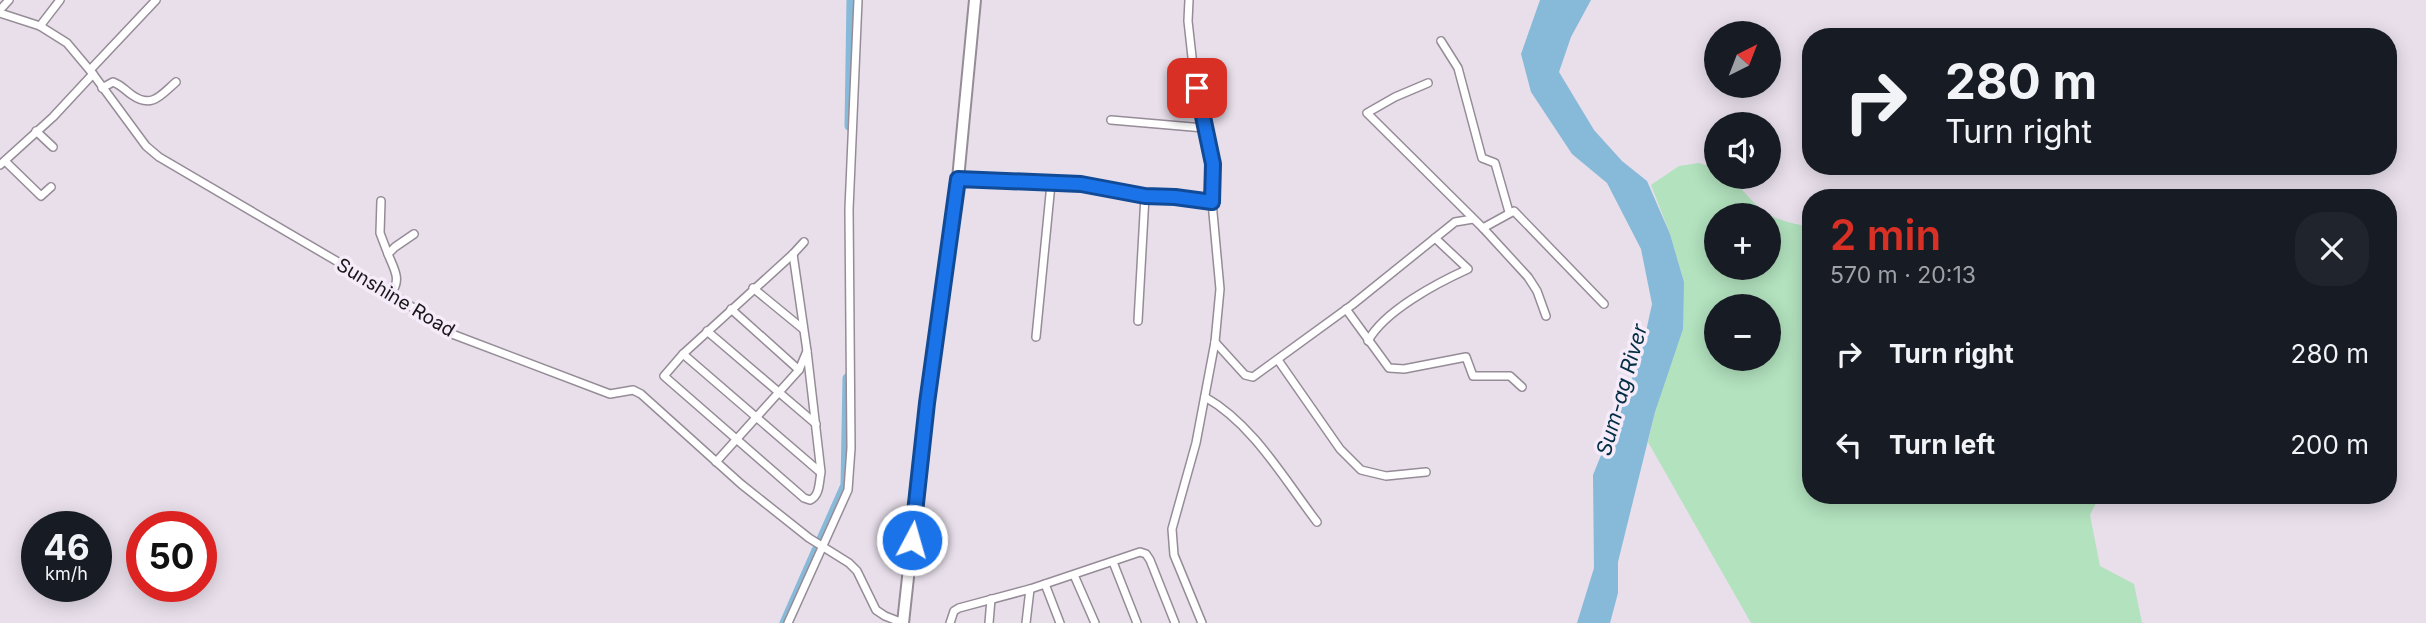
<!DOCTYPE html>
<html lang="en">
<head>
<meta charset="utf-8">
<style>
	:root { --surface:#171b24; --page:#20242c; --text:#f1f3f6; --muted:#9ea1a6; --accent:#d93025 }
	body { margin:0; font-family:Inter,sans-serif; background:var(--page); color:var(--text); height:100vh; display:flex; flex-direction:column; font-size:26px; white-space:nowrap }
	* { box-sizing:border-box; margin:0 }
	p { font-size:23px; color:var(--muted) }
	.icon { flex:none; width:38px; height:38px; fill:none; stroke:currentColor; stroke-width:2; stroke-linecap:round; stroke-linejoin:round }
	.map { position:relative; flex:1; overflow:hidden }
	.side { position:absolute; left:1802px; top:189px; width:595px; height:315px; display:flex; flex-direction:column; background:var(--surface); border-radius:28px; box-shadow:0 4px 18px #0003 }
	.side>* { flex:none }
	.hud { position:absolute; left:1802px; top:28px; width:595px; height:147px; border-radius:28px; box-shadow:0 4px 18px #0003; background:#171b24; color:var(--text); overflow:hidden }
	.needle { width:46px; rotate:42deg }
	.tools { position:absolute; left:1704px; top:21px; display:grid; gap:14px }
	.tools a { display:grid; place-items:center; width:77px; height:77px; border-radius:50%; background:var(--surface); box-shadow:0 4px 18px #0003; font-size:35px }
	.speed { position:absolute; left:21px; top:511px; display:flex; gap:14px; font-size:35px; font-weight:700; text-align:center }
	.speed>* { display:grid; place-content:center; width:91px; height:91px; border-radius:50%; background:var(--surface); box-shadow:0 4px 18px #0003; line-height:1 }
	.speed small { font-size:18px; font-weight:400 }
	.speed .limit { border:10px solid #d22; background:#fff; color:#111 }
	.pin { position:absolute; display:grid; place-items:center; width:60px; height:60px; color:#fff; margin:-30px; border-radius:14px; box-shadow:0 4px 10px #0006 }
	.me { position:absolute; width:77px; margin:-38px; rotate:6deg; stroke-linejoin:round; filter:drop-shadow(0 0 5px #0008) }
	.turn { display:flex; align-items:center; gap:24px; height:147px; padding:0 28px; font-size:32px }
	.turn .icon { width:91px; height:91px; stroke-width:2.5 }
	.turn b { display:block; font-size:49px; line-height:60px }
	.round { display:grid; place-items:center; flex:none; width:74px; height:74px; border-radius:28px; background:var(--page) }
	.head { display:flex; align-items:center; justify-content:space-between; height:119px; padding:0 28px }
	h1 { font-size:42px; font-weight:600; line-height:52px; color:var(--accent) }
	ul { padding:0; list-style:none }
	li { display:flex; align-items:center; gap:21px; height:91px; padding:0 28px }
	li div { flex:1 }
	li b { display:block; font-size:26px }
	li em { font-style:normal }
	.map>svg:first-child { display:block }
	.green { fill:#b2e2be; fill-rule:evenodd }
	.water { fill:#87b9d9 }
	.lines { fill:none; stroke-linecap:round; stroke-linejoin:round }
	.canal { stroke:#87b9d9; stroke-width:9 }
	.street-casing { stroke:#958c97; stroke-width:10 }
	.secondary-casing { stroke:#958c97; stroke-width:14 }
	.street { stroke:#fff; stroke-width:7 }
	.secondary { stroke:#fff; stroke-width:10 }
	.route-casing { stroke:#114b97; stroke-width:18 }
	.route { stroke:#1a73e8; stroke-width:12 }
	.labels { text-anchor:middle; stroke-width:7; stroke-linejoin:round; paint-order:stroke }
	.street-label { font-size:19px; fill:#19161a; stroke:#f6ecf9 }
	.water-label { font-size:21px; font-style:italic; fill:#022d43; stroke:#f6ecf9 }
</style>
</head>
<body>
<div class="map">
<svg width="2426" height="623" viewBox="0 0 2426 623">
	<rect width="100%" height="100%" fill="#e8dfeb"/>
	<path class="green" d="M1699 163 1717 169V177C1737 177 1745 196 1760 208 1773 220 1794 224 1811 227V495H2100L2090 515 2100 566 2134 584 2142 623H1751L1648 442 1684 282 1670 234 1651 185 1679 166ZM1717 215H1769V268H1717ZM1717 306H1769V359H1717Z"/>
	<polygon class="water" points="1540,0 1591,0 1571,37 1559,72 1594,130 1622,161 1647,181 1670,234 1684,282 1683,329 1655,412 1618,562 1618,593 1610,623 1577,623 1594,568 1593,475 1640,359 1652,304 1641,249 1607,183 1572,154 1531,92 1521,54"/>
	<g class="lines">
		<g class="canal">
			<polyline points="849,126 851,0"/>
			<polyline points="821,539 845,485 847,378"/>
			<polyline points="784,623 816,550"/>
		</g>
		<g class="street-casing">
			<g id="street">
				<polyline points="1189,0 1188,21 1193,66 1200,110 1213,164 1212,202 1220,289 1215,342 1196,443 1172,529 1174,555 1202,623"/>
				<polyline points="0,10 9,0"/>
				<polyline points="0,13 40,26 67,43 93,74 146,146 159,157 391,293 452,334 610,394 633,390 641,394 741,484 809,538 849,563 857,571 876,610 885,616 903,623"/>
				<polyline points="40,26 60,0"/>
				<polyline points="1441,41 1458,68 1482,158 1495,163 1509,212"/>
				<polyline points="90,70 156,0"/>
				<polyline points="1428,83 1395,97 1367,113 1483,228 1528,277 1537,291 1546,316"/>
				<path d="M102 88 113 82C121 85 125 90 132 95 152 109 161 95 176 82"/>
				<polyline points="1111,120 1204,128"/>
				<polyline points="36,131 53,147"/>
				<polyline points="5,161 41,196 51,187"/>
				<polyline points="0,165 53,117 93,74"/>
				<polyline points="958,179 1081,184 1145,196 1175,197 1212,202"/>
				<polyline points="381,201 380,233 388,254"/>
				<polyline points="1483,228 1514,211 1604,304"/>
				<path d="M804 242 793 254 683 354 664 376 804 498 810 500C820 496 819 482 821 472L807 351"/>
				<polyline points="753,288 803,329"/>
				<path d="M391 293C402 280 394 269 388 254L395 247 414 234"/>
				<polyline points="731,309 799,370"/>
				<polyline points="1346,309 1389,368 1404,369 1466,357 1473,376 1510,376 1522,387"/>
				<polyline points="1138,321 1145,196"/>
				<polyline points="707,331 816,424"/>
				<polyline points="1036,337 1051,184"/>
				<path d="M1368 341C1384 311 1437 283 1468 269L1435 238"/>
				<polyline points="1215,342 1245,375 1253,377 1352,305 1455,222 1473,219"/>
				<polyline points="683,354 820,472"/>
				<polyline points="1278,360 1340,449 1361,470 1386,476 1426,472"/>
				<path d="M1205 397C1253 424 1284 479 1317 522"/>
				<polyline points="716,462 799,370 807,351 793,254"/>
				<polyline points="1113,562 1137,623"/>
				<polyline points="1074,575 1095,623"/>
				<polyline points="1045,584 1060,623"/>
				<polyline points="788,623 848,490 851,448 849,209 858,0"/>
				<polyline points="950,623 954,611 959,608 1030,589 1140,552 1146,554 1150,560 1175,623"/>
				<polyline points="989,623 991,599"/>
				<polyline points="1026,623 1030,589"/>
			</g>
		</g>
		<g class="secondary-casing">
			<polyline id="secondary" points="903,623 927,403 958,179 975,0"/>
		</g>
		<use href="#street" class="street"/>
		<use href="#secondary" class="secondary"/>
	</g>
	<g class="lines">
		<g class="route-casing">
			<polyline id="route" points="912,540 927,403 958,179 1081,184 1145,196 1175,197 1212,202 1213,164 1197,88"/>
		</g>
		<use href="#route" class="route"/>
	</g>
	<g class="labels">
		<g class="street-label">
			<text transform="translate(396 297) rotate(31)" y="7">Sunshine Road</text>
		</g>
		<g class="water-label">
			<text transform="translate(1622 390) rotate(-74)" y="7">Sum-ag River</text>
		</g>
	</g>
</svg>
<div class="tools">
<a><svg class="needle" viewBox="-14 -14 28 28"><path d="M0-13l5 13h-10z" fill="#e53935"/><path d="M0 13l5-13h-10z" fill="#9ea1a6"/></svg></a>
<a><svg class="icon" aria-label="sound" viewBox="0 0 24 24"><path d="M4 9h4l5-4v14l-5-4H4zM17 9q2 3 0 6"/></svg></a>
<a>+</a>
<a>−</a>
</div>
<div class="speed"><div>46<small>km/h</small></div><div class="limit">50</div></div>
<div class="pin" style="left:1197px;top:88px;background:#d93025"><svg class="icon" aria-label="arrive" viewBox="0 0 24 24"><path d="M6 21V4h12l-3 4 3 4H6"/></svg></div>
<svg class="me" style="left:912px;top:540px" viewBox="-20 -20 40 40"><circle r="17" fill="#1a73e8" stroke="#fff" stroke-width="3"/><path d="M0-11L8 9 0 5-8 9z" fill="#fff"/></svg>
<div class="hud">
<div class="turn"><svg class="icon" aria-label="right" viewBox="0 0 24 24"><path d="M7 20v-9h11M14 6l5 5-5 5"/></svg><div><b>280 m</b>Turn right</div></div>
</div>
<section class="side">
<div class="head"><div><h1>2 min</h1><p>570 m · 20:13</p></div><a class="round"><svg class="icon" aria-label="close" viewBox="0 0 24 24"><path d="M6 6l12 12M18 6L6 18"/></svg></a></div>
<ul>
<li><svg class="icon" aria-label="right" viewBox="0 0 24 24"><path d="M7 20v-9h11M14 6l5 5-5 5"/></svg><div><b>Turn right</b></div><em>280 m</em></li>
<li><svg class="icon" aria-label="left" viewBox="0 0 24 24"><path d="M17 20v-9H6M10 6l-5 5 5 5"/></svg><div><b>Turn left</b></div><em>200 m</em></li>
</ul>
</section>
</div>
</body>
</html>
